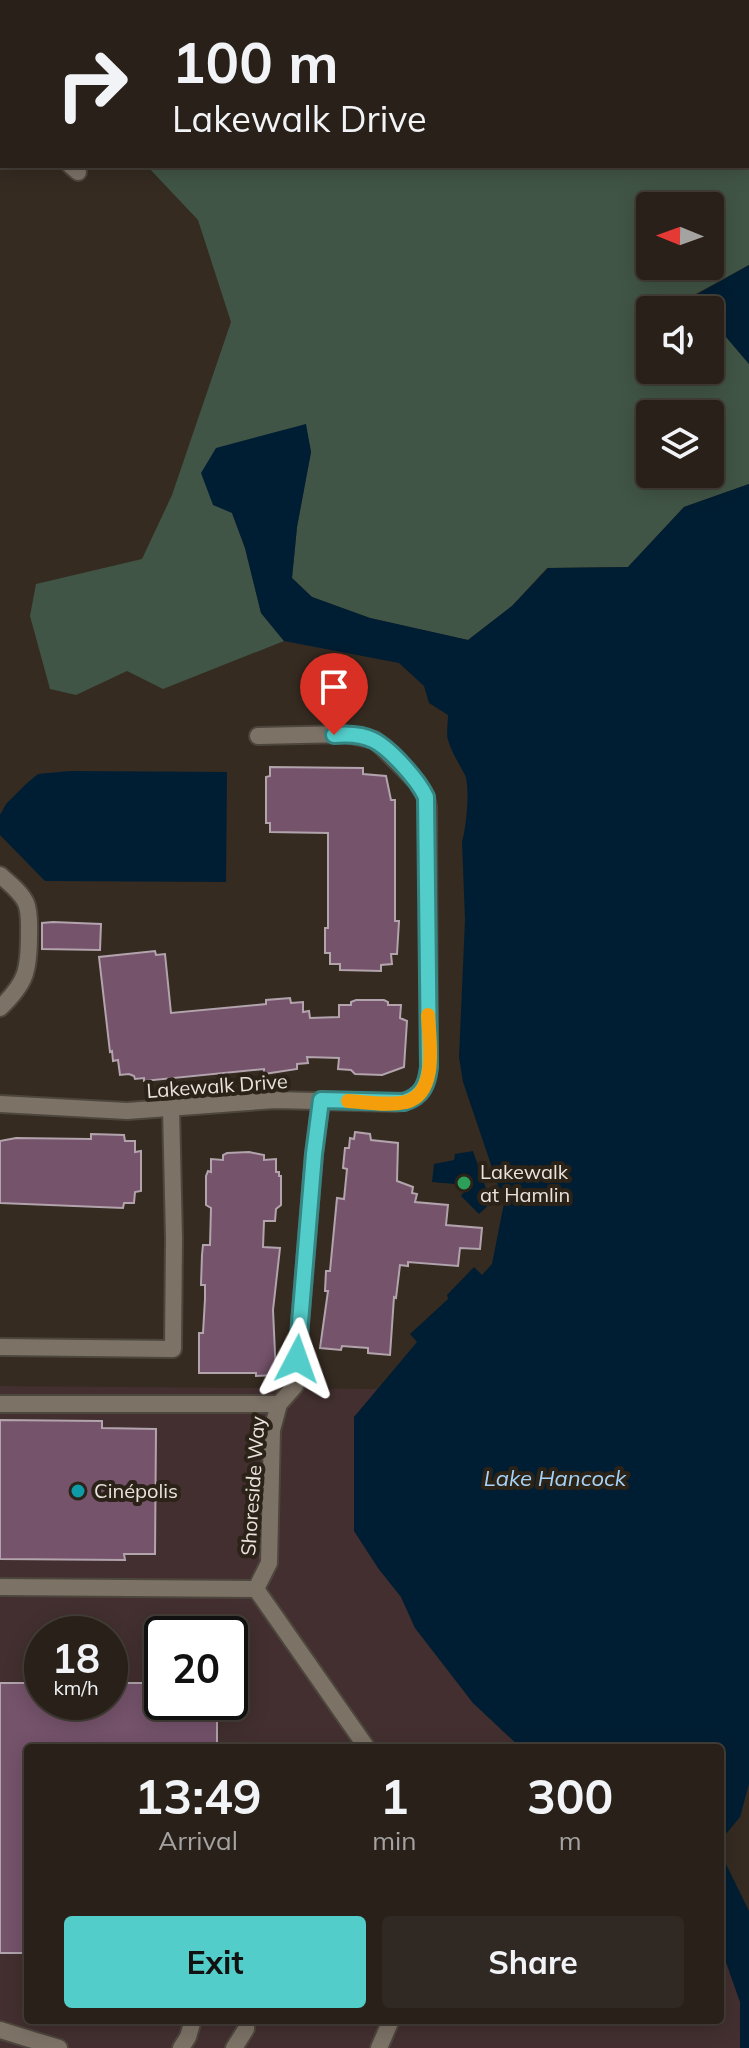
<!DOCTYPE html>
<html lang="en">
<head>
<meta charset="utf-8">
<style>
	:root { --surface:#282019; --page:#302822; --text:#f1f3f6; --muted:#a5a3a2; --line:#443e38; --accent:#53cdc9 }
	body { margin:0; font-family:Mulish,sans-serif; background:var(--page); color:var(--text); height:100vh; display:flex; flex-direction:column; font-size:30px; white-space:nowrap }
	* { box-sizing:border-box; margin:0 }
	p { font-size:26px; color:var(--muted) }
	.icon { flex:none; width:44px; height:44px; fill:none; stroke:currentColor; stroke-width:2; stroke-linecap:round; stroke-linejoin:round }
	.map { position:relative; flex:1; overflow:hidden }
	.sheet { position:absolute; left:24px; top:1744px; width:700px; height:280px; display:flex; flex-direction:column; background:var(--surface); border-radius:8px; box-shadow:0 4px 20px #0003,0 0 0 2px var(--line) }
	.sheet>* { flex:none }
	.top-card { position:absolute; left:0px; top:0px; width:750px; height:168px; box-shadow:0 4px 20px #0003,0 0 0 2px var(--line); background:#282019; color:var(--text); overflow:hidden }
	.needle { width:52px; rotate:271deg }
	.tools { position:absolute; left:636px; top:192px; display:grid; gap:16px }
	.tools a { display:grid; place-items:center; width:88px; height:88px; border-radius:8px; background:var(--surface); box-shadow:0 4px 20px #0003,0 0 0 2px var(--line); font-size:40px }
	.speed { position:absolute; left:24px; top:1616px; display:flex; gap:16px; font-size:40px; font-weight:700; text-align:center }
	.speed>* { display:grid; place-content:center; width:104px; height:104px; border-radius:50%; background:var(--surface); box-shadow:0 4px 20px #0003,0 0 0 2px var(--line); line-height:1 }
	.speed small { font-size:20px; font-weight:400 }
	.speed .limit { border:4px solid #111; border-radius:12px; background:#fff; color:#111 }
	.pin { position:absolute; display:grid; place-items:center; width:68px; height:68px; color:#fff; margin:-82px -34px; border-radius:50% 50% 50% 0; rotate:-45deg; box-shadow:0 0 8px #0007 }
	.pin .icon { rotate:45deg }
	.me { position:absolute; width:88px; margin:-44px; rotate:4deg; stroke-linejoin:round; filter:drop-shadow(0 0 6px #0008) }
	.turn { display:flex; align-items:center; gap:28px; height:168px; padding:0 40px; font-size:36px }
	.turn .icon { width:104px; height:104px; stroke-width:2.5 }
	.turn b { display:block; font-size:56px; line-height:68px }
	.eta { display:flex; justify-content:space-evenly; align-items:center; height:136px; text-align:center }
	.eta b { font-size:48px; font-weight:700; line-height:56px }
	.cta { display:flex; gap:16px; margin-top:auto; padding:16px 40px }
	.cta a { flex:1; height:92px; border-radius:8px; background:var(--accent); color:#111; font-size:32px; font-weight:700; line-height:92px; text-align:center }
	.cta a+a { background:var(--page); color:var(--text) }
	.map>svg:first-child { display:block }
	.commercial { fill:#432f30; fill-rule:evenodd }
	.green { fill:#415546; fill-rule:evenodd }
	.water { fill:#001e33 }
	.building { fill:#75536b; stroke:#b2a3ad; stroke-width:2 }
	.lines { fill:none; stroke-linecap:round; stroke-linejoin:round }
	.minor-casing { stroke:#4d463d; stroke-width:20 }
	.minor { stroke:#7d7266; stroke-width:16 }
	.route-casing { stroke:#368583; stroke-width:20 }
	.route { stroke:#53cdc9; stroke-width:14 }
	.slow { stroke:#f59e0b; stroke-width:14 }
	.leisure-dot { fill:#2e9e5b; stroke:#2b2218; stroke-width:3 }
	.culture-dot { fill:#0f9aa8; stroke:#2b2218; stroke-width:3 }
	.labels { text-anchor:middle; stroke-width:8; stroke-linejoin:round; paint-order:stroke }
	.street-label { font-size:20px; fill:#eae3dd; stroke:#2b2218 }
	.poi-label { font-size:20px; fill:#eae3dd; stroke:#2b2218; text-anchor:start }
	.water-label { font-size:22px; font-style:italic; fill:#a6d2f6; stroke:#2b2218 }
</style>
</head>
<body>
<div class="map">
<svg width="749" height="2048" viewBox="0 0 749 2048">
	<rect width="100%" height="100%" fill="#352b21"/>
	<path class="commercial" d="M0 1386 378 1389 354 1417 355 1466 378 1568 401 1597 415 1628 473 1703 521 1748H28V2020H720V1945L740 2002V2048H0ZM42 1634H110V1702H42ZM162 1634H230V1702H162Z"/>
	<path class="green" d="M749 1V265L692 296 703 310H650V370H710V318L749 364V484L684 507 628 567 547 568 512 606 468 640 370 618 312 597 292 578 297 527 311 452 305 424 232 513 245 548 261 613 284 641 163 689 127 671 76 695 50 689 30 616 36 584 142 559 172 495 231 322 198 220 147 166H748L747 2ZM650 206H710V266H650ZM650 414H710V474H650Z"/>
	<g class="water">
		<polygon points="749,265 749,364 710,318 710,310 703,310 692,297"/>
		<path d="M306 424 311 452 297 527 292 578 312 597 370 618 468 640 512 606 548 568 628 567 684 507 749 484V1784L740 1817 720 1841V1748H521L473 1703 415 1628 401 1597 378 1568 354 1531V1417L417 1342 410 1334 448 1299 447 1295 474 1267 482 1275 492 1264 504 1203 463 1082 459 1057 465 920 462 842C466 829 471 785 464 773 459 764 451 751 448 740 446 734 448 723 448 715L429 703 424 686 399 663 284 641 261 613 245 548 232 513 213 505 201 473 216 448Z"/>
		<polygon points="70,771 227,772 226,882 45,881 0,835 0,815 6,804 27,783 38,774"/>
		<polygon points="473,1151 491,1203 479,1214 461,1196 464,1192 455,1184 432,1182 434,1164 454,1160 455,1154"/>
		<polygon points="720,1852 749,1911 749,2048 740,2048 740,2002 720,1945"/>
	</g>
	<g class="building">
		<polygon points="270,767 363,768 363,774 386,776 391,800 395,800 395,921 399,921 397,954 391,954 392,964 381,965 381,971 340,970 340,964 330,964 330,953 325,953 325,928 328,928 328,833 270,832 270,823 266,823 266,777 270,776"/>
		<polygon points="53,922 101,924 100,950 42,949 42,923"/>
		<polygon points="155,951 156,955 165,954 171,1013 266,1004 266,1000 290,998 291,1003 303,1002 303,1012 309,1011 310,1018 339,1017 339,1005 351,1005 351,1002 356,1000 384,1000 388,1002 388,1005 401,1005 400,1018 407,1021 404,1067 382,1075 355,1074 351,1070 338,1069 339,1058 307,1057 308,1063 297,1064 297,1069 264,1074 264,1069 144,1081 144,1078 135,1079 134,1076 129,1074 120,1075 118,1060 113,1061 112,1051 110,1052 99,957"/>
		<polygon points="355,1132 370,1134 371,1140 398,1143 397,1181 413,1187 412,1193 417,1194 415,1202 448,1205 446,1225 482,1228 480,1249 460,1248 458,1266 408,1262 408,1266 400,1265 396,1298 394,1297 390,1355 368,1353 368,1348 342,1346 341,1350 320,1348 328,1291 325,1291 326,1271 330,1271 337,1198 344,1199 347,1169 343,1168 345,1148 349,1148 350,1138 354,1139"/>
		<polygon points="91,1134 124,1135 125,1141 135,1141 135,1152 141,1151 141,1191 135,1192 134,1203 124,1203 123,1208 0,1203 0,1141 16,1138 91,1139"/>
		<polygon points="249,1152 264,1155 264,1160 276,1159 276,1172 279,1172 279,1176 281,1176 281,1205 276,1209 275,1221 264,1221 263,1247 280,1248 273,1310 276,1375 256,1376 256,1373 199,1373 199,1333 203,1333 205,1299 205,1285 201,1285 202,1255 203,1245 210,1245 211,1208 206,1205 206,1176 208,1171 211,1172 211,1159 223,1160 223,1155 227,1153"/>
		<polygon points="0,1420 102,1421 102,1428 156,1429 155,1554 124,1554 125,1560 0,1559"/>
		<polygon points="0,1683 42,1683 42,1702 110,1702 110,1683 162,1683 162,1702 217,1702 217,1748 28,1748 28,1953 0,1953"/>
	</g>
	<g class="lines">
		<g class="minor-casing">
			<g id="minor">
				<polyline points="27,2 28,0"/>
				<polyline points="0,47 2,44"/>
				<polyline points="0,107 2,108"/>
				<polyline points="71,166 78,172"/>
				<path d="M0 875C9 883 21 892 26 903 30 913 29 924 29 935 29 971 26 983 0 1008"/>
				<path d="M0 1104 127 1111 275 1100 395 1103C418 1101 427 1090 429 1067L428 807 426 797 417 782 375 740 345 734 258 736"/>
				<polyline points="0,1347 173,1349 174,1238 171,1108"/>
				<polyline points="0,1404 279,1404"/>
				<polyline points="0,1587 256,1589"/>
				<polyline points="256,1589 269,1563 272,1430 279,1404 295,1386 314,1154 321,1100"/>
				<polyline points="256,1589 367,1748"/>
				<polyline points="0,2030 59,2048"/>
				<polyline points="181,2048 188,2037 193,2020"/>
				<polyline points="234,2048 246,2029 246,2020"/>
				<polyline points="379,2048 391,2020"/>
			</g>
		</g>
		<use href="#minor" class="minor"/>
	</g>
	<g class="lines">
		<g class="route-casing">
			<path id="route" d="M297 1359 314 1154 321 1100 404 1102C422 1096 427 1085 429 1067L426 797C418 780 390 748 373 740 361 734 347 734 334 735"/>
		</g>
		<use href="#route" class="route"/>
		<path class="slow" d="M348 1101C366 1102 388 1106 406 1102 439 1093 429 1040 428 1015"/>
	</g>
	<circle class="leisure-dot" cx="464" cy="1183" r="8"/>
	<circle class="culture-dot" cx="78" cy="1491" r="8"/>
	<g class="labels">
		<g class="street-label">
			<text transform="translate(217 1086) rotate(-4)" y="7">Lakewalk Drive</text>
			<text transform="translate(253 1486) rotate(-86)" y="7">Shoreside Way</text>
		</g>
		<g class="poi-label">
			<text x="480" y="1179">Lakewalk<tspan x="480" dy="23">at Hamlin</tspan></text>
			<text x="94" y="1498">Cinépolis</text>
		</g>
		<g class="water-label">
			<text x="555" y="1486">Lake Hancock</text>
		</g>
	</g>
</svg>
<div class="tools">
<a><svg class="needle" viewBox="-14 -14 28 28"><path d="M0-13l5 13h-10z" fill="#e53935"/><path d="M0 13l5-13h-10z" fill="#a5a3a2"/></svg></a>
<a><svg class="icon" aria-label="sound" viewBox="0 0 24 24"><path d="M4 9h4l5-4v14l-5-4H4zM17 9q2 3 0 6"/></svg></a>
<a><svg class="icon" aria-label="layers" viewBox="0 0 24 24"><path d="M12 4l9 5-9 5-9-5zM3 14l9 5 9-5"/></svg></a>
</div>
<div class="speed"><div>18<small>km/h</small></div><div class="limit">20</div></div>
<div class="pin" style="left:334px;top:735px;background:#d93025"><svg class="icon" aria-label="arrive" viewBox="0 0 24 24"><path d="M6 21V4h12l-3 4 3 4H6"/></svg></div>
<svg class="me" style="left:297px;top:1359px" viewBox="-20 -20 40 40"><path d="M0-17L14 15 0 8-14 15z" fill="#53cdc9" stroke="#fff" stroke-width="4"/></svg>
<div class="top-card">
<div class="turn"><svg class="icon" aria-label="right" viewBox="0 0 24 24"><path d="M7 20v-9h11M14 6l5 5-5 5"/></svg><div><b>100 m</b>Lakewalk Drive</div></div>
</div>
<section class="sheet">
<div class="eta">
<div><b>13:49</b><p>Arrival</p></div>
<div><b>1</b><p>min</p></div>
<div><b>300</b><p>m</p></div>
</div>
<div class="cta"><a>Exit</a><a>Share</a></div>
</section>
</div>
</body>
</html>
